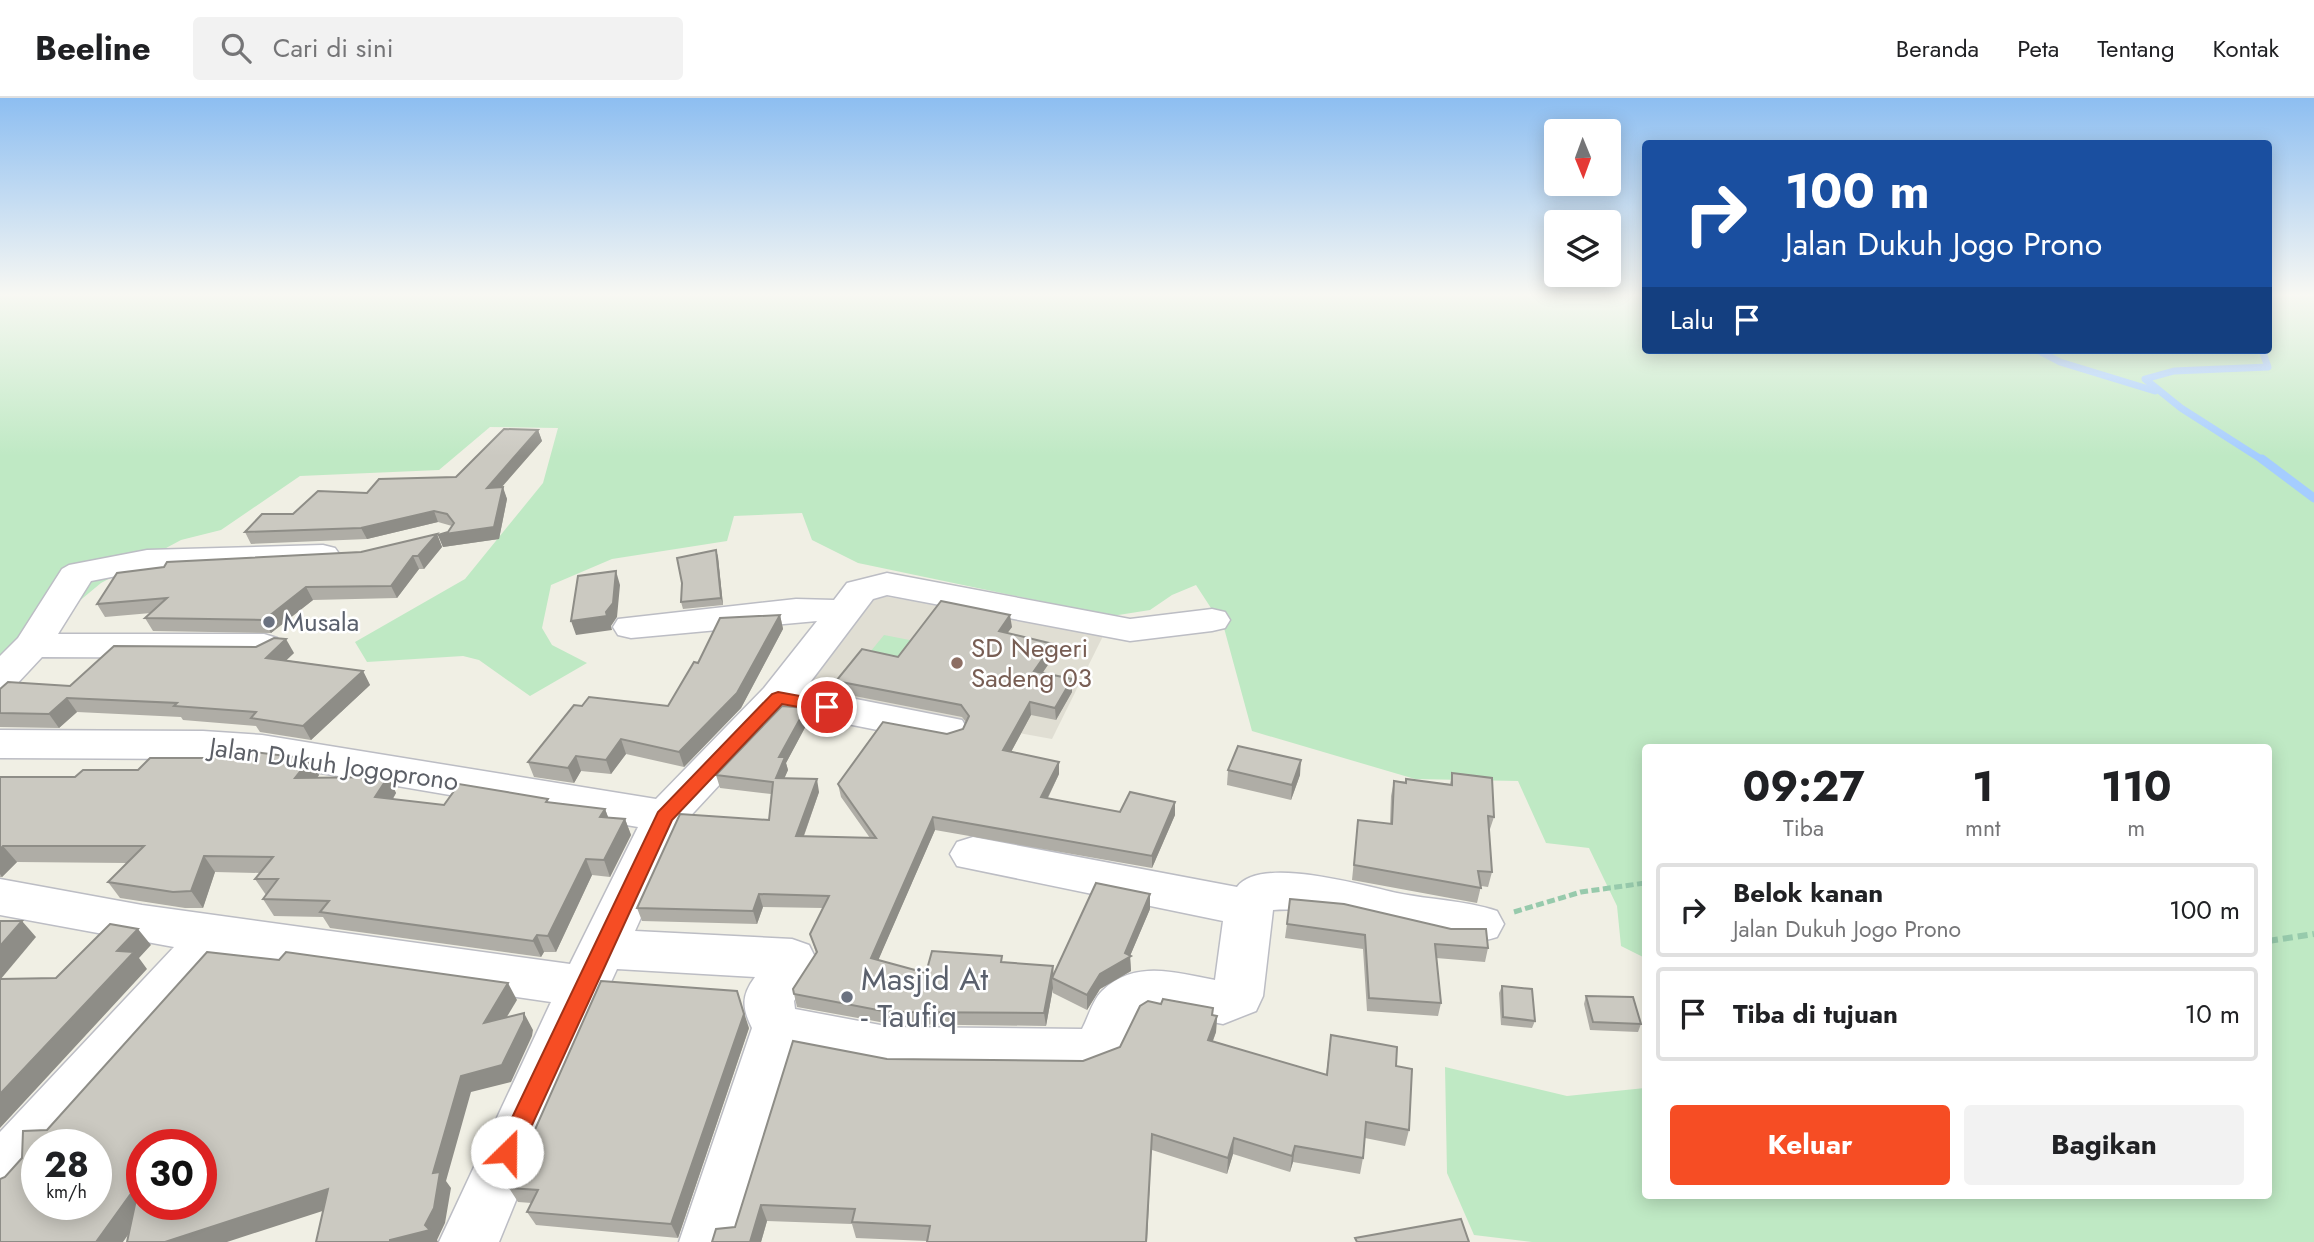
<!DOCTYPE html>
<html lang="id">
<head>
<meta charset="utf-8">
<style>
	:root { --surface:#fff; --page:#f2f2f2; --text:#202124; --muted:#757577; --line:#e0e0e0; --accent:#f64d24 }
	body { margin:0; font-family:Jost,sans-serif; background:var(--page); color:var(--text); height:100vh; display:flex; flex-direction:column; font-size:26px; white-space:nowrap }
	* { box-sizing:border-box; margin:0 }
	p { font-size:23px; color:var(--muted) }
	.icon { flex:none; width:38px; height:38px; fill:none; stroke:currentColor; stroke-width:2; stroke-linecap:round; stroke-linejoin:round }
	.map { position:relative; flex:1; overflow:hidden }
	.side { position:absolute; left:1642px; top:646px; width:630px; height:455px; display:flex; flex-direction:column; background:var(--surface); border-radius:7px; box-shadow:0 4px 18px #0003 }
	.side>* { flex:none }
	.banner { position:absolute; left:1642px; top:42px; width:630px; height:214px; border-radius:7px; box-shadow:0 4px 18px #0003; background:#1a4fa0; color:#fff; overflow:hidden }
	.needle { width:46px; rotate:179deg }
	.tools { position:absolute; left:1544px; top:21px; display:grid; gap:14px }
	.tools a { display:grid; place-items:center; width:77px; height:77px; border-radius:7px; background:var(--surface); box-shadow:0 4px 18px #0003; font-size:35px }
	.speed { position:absolute; left:21px; top:1031px; display:flex; gap:14px; font-size:35px; font-weight:700; text-align:center }
	.speed>* { display:grid; place-content:center; width:91px; height:91px; border-radius:50%; background:var(--surface); box-shadow:0 4px 18px #0003; line-height:1 }
	.speed small { font-size:18px; font-weight:400 }
	.speed .limit { border:10px solid #d22; background:#fff; color:#111 }
	.pin { position:absolute; display:grid; place-items:center; width:60px; height:60px; color:#fff; margin:-30px; border:4px solid #fff; border-radius:50%; box-shadow:0 2px 7px #0007 }
	.me { position:absolute; width:77px; margin:-38px; rotate:23deg; stroke-linejoin:round; filter:drop-shadow(0 0 5px #0008) }
	.turn { display:flex; align-items:center; gap:24px; height:147px; padding:0 28px; font-size:32px }
	.turn .icon { width:91px; height:91px; stroke-width:2.5 }
	.turn b { display:block; font-size:49px; line-height:60px }
	.then { display:flex; align-items:center; height:66px; padding:0 28px; background:#0003; gap:14px; font-size:26px }
	.eta { display:flex; justify-content:space-evenly; align-items:center; height:119px; text-align:center }
	.eta b { font-size:42px; font-weight:700; line-height:49px }
	.primary-button { display:flex; gap:14px; margin-top:auto; padding:14px 28px }
	.primary-button a { flex:1; height:80px; border-radius:7px; background:var(--accent); color:#fff; font-size:28px; font-weight:700; line-height:80px; text-align:center }
	.primary-button a+a { background:var(--page); color:var(--text) }
	ul { padding:0; list-style:none }
	li { display:flex; align-items:center; gap:21px; height:94px; margin:0 14px 10px; padding:0 14px; border:4px solid var(--line); border-radius:7px }
	li div { flex:1 }
	li b { display:block; font-size:26px }
	li em { font-style:normal }
	header { display:flex; align-items:center; gap:42px; box-sizing:border-box; height:98px; padding:0 35px; background:var(--surface); border-bottom:2px solid var(--line) }
	header strong { font-size:33px }
	nav { display:flex; gap:38px; margin-inline-start:auto; font-size:24px }
	.search { width:490px; height:63px; background:var(--page); display:flex; align-items:center; gap:18px; box-sizing:border-box; padding:0 24px; border-radius:7px; color:var(--muted); font-size:26px }
	.map>svg:first-child { display:block }
	.education { fill:#e0ded3 }
	.green { fill:#bfe9c4 }
	.lines { fill:none; stroke-linecap:round; stroke-linejoin:round }
	.stream-far1 { stroke:#a5cdff; stroke-width:7 }
	.stream { stroke:#a5cdff; stroke-width:9 }
	.minor-casing { stroke:#bcbdc4; stroke-width:3 }
	.path-far1 { stroke:#97caac; stroke-width:5; stroke-dasharray:8 3.5; stroke-linecap:butt }
	.path { stroke:#97caac; stroke-width:6; stroke-dasharray:10 5; stroke-linecap:butt }
	.minor { fill:#fff; fill-rule:evenodd }
	.wall { fill:#afada6 }
	.shaded-wall { fill:#8e8d87 }
	.building { fill:#cbc9c1; stroke:#8e8d87; stroke-width:2; fill-rule:evenodd }
	.route { fill:#f64d24; stroke:#a03217; stroke-width:2 }
	.worship-dot { fill:#6b7280; stroke:#fff; stroke-width:2.5 }
	.education-dot { fill:#8d6e63; stroke:#fff; stroke-width:2.5 }
	.labels { text-anchor:middle; stroke-width:5; stroke-linejoin:round; paint-order:stroke }
	.worship-label { font-size:26px; fill:#5b616d; stroke:#fff; text-anchor:start }
	.education-label { font-size:26px; fill:#785e54; stroke:#fff; text-anchor:start }
	.street-label { font-size:26px; fill:#5c5f66; stroke:#fff }
	.near-worship-label { font-size:32px; fill:#5b616d; stroke:#fff; text-anchor:start }
</style>
</head>
<body>
<header>
<strong>Beeline</strong>
<div class="search"><svg class="icon" aria-label="search" viewBox="0 0 24 24"><circle cx="10" cy="10" r="6"/><path d="M15 15l6 6"/></svg>Cari di sini</div>
<nav><a>Beranda</a><a>Peta</a><a>Tentang</a><a>Kontak</a></nav>
</header>
<div class="map">
<svg width="2314" height="1144" viewBox="0 0 2314 1144">
	<rect width="100%" height="100%" fill="#f0efe4"/>
	<polygon class="education" points="876,497 1105,534 1052,641 801,595"/>
	<g class="green">
		<polygon points="0,198 1645,198 1645,252 2268,252 2268,198 2314,198 2314,1144 1532,1144 1474,1137 1447,1075 1445,969 1567,998 1645,990 1645,1097 2268,1097 2268,649 1645,649 1645,860 1621,848 1617,808 1589,750 1546,745 1518,683 1415,681 1252,633 1224,530 1196,487 1172,497 1150,512 1112,518 858,465 812,442 802,415 734,418 727,443 612,461 551,487 542,530 552,547 587,565 530,598 479,562 463,558 367,564 355,544 465,481 543,385 558,330 490,329 439,372 300,378 221,432 181,442 101,485 0,569"/>
		<polygon points="884,537 982,556 967,579 866,559"/>
	</g>
	<g class="lines">
		<g class="stream-far1">
			<polyline points="2037,252 2060,264 2155,293"/>
			<polyline points="2262,252 2268,269 2174,273 2145,281 2181,310 2264,363"/>
		</g>
		<polyline class="stream" points="2262,361 2314,400"/>
		<g class="minor-casing">
			<g id="minor">
				<polygon points="323,447 335,450 340,457 335,464 323,467 147,472 91,483 58,536 264,536 277,540 283,548 277,556 264,560 42,559 14,589 0,592 0,558 18,540 62,471 69,467 147,452"/>
				<path d="M887 475 1130 521 1212 511 1225 514 1230 522 1225 530 1212 533 1130 543 887 497 873 501 805 591 962 622 968 632 962 642 948 646 787 614 683 726 635 833 792 841 809 847 818 865 794 903 795 911 891 929 1082 931C1088 920 1093 901 1102 893 1135 861 1176 875 1215 882L1223 823 957 768 950 756 957 744 973 739 1237 789C1260 757 1364 788 1397 795 1430 802 1464 802 1497 813L1504 826 1497 839C1459 852 1403 831 1365 822 1337 815 1301 810 1273 812L1263 898 1256 913 1223 926 1154 913 1138 922 1120 963 1084 977 891 975 796 956 739 1144H679L752 930C742 910 741 898 755 879L617 871 554 1009 499 1144H439L551 904 227 857 61 1046H37V1074L20 1093 0 1101V1034L174 849 0 817V781L142 807 570 866 638 729 262 665 203 661 0 660V632L203 633 262 637 656 701 764 590 817 523 631 540 618 537 613 529 618 521 796 501 834 502 847 485Z"/>
			</g>
		</g>
		<polyline class="path-far1" points="1514,814 1581,794 1645,785"/>
		<polyline class="path" points="2268,843 2314,836"/>
		<use href="#minor" class="minor"/>
	</g>
	<g class="wall">
		<polygon points="538,332 542,343 502,389 507,401 499,441 443,449 438,437 448,434 452,428 438,424 367,441 251,446 245,434 293,416 367,395 456,379"/>
		<polygon points="437,436 442,449 424,471 419,471 397,500 313,502 271,535 153,533 145,520 151,515 105,519 97,506 361,454"/>
		<polygon points="716,452 718,459 723,507 683,511 681,504"/>
		<polygon points="780,517 783,531 741,610 684,669 626,656 611,676 581,673 574,685 534,679 528,664 582,608 668,608 698,565"/>
		<polygon points="1012,529 1007,535 1054,558 1042,575 1072,581 1072,594 1056,622 1031,617 1011,654 1059,664 1059,676 1048,700 1120,714 1175,717 1152,770 935,732 878,862 926,875 1003,864 1054,876 1150,811 1130,858 1131,873 1100,891 1087,912 1053,895 1053,890 1046,928 891,926 797,909 794,896 816,855 810,836 823,810 763,809 757,826 642,823 637,810 769,722 771,696 720,690 716,677 809,622 786,665 788,672 784,680 819,694 804,738 870,740 841,699 838,686 947,636 963,631 966,624 962,619 839,595 836,583 898,559"/>
		<polygon points="294,555 286,562 363,573 370,587 311,642 260,634 256,628 183,622 181,619 77,614 59,630 0,629 0,591 70,588"/>
		<polygon points="310,661 319,677 317,680 388,679 396,695 393,701 444,707 549,704 605,711 608,719 625,721 631,737 610,779 592,777 556,854 544,854 541,859 330,830 323,819 274,818 263,801 266,797 255,781 260,775 215,774 203,810 185,810 120,800 108,784 127,765 17,764 2,779 0,779 0,679 75,679 138,672"/>
		<polygon points="1228,672 1300,677 1291,702 1227,687"/>
		<polygon points="1452,675 1494,719 1489,734 1492,774 1488,789 1481,788 1477,805 1352,782 1358,722 1390,726 1391,698 1394,683 1450,686"/>
		<polygon points="1287,826 1488,850 1485,864 1436,860 1441,905 1438,918 1367,913 1363,851 1285,840"/>
		<polygon points="1502,888 1535,923 1532,930 1501,927 1499,895"/>
		<polygon points="1586,898 1641,926 1638,934 1590,932 1584,906"/>
		<polygon points="1212,917 1217,918 1216,934 1213,943 1326,977 1331,937 1396,968 1409,1032 1405,1048 1365,1040 1363,1060 1360,1076 1293,1064 1290,1074 1233,1056 1227,1076 1152,1052 927,1143 856,1140 852,1126 767,1123 761,1144 712,1144 735,1129 887,961 1083,963"/>
		<polygon points="749,930 678,1140 536,1127 527,1114 532,1105 518,1104 509,1090"/>
	</g>
	<g class="shaded-wall">
		<polygon points="538,332 542,343 491,401 487,390"/>
		<polygon points="503,389 507,401 499,441 443,449 438,437 494,429"/>
		<polygon points="434,413 438,424 367,441 361,430"/>
		<polygon points="437,436 442,449 424,471 418,458"/>
		<polygon points="716,452 718,459 723,507 721,500"/>
		<polygon points="413,458 419,471 397,500 391,488"/>
		<polygon points="616,473 620,487 617,519 611,528 612,532 576,537 571,523 606,514"/>
		<polygon points="306,489 313,502 271,535 264,522"/>
		<polygon points="780,517 783,531 741,610 684,669 679,654"/>
		<polygon points="1010,517 1012,529 1000,545 999,533"/>
		<polygon points="286,541 294,555 274,574 266,560"/>
		<polygon points="1053,546 1054,558 1035,586 1034,573"/>
		<polygon points="363,573 370,587 311,642 303,628"/>
		<polygon points="1072,581 1072,594 1056,622 1055,610"/>
		<polygon points="67,600 77,614 59,630 49,616"/>
		<polygon points="1030,604 1031,617 1005,665 1003,652"/>
		<polygon points="806,610 809,622 786,665 788,672 779,693 776,680 779,659"/>
		<polygon points="621,641 626,656 611,676 606,662"/>
		<polygon points="576,658 581,673 574,685 568,670"/>
		<polygon points="310,661 319,677 305,696 295,680"/>
		<polygon points="1301,662 1300,677 1291,702 1292,687"/>
		<polygon points="1059,664 1059,676 1042,711 1041,699"/>
		<polygon points="388,679 396,695 384,715 375,699"/>
		<polygon points="817,681 819,694 799,751 796,738"/>
		<polygon points="1175,704 1175,717 1152,770 1152,758"/>
		<polygon points="605,711 611,727 600,719"/>
		<polygon points="933,719 935,732 874,872 871,860"/>
		<polygon points="625,721 631,737 610,779 604,762"/>
		<polygon points="3,748 17,764 2,779 0,776 0,751"/>
		<polygon points="204,758 215,774 203,810 191,793"/>
		<polygon points="586,761 592,777 556,854 548,838"/>
		<polygon points="759,796 763,809 757,826 753,813"/>
		<polygon points="1150,796 1150,811 1130,858 1131,873 1100,891 1087,912 1087,897 1100,876 1125,855"/>
		<polygon points="22,823 36,839 0,882 0,848"/>
		<polygon points="138,831 151,847 139,860 147,871 0,1030 0,996 117,853"/>
		<polygon points="537,837 544,854 541,859 533,843"/>
		<polygon points="1053,868 1054,881 1052,880 1053,890 1046,928 1044,915"/>
		<polygon points="508,885 517,902 493,942 484,925"/>
		<polygon points="737,893 749,930 678,1140 671,1126"/>
		<polygon points="524,915 533,932 532,938 511,984 471,994 446,1083 451,1090 445,1125 437,1142 438,1144 390,1144 390,1142 425,1127 433,1075 461,978"/>
		<polygon points="1217,918 1216,934 1207,958 1208,942"/>
		<polygon points="1152,1036 1147,1144 1146,1144"/>
		<polygon points="1234,1040 1233,1056 1227,1076 1228,1060"/>
		<polygon points="1295,1048 1293,1064 1290,1074 1292,1058"/>
		<polygon points="140,1083 150,1106 123,1144 96,1144"/>
		<polygon points="328,1091 341,1107 227,1144 165,1144"/>
		<polygon points="761,1107 767,1123 761,1144 750,1144"/>
	</g>
	<g class="building">
		<polygon points="504,331 538,332 487,390 503,389 494,429 438,437 448,434 454,425 447,416 434,413 361,430 245,434 262,416 293,416 318,393 367,395 379,381 456,379"/>
		<polygon points="437,436 418,458 413,458 391,488 306,489 264,522 145,520 167,500 97,506 117,475 164,469 167,464 361,454"/>
		<polygon points="716,452 721,500 681,504 682,485 677,460"/>
		<polygon points="616,473 613,505 606,514 607,518 571,523 578,478"/>
		<polygon points="941,503 1010,517 999,533 1053,546 1034,573 1072,581 1055,610 1030,604 1003,652 1059,664 1041,699 1120,714 1130,694 1175,704 1152,758 933,719 871,860 926,875 932,853 1002,858 1001,864 1053,868 1044,915 888,914 794,896 793,891 817,854 810,836 829,798 759,796 753,813 637,810 680,716 769,722 773,684 716,677 782,608 806,610 779,659 785,659 776,680 817,681 796,738 876,740 838,686 883,624 947,636 963,631 969,618 961,607 836,583 862,551 898,559"/>
		<polygon points="780,517 737,595 679,654 621,641 606,662 576,658 568,670 528,664 574,607 582,608 589,599 668,608 694,564 698,565 720,520"/>
		<polygon points="274,540 286,541 266,560 363,573 303,628 251,620 256,614 174,608 177,605 67,600 49,616 0,615 0,591 8,584 70,588 114,548 256,549"/>
		<polygon points="1238,648 1301,662 1292,687 1228,672"/>
		<polygon points="223,650 310,661 295,680 388,679 375,699 444,707 459,686 548,701 546,704 605,711 600,719 625,721 604,762 586,761 548,838 537,837 533,843 320,814 329,803 263,801 278,781 255,781 273,759 204,758 191,793 173,794 108,784 144,748 3,748 0,751 0,679 75,679 83,672 138,672 150,660 214,660"/>
		<polygon points="1452,675 1492,680 1494,719 1488,718 1492,774 1478,773 1481,790 1354,767 1358,722 1392,726 1394,683 1406,685 1406,681 1452,687"/>
		<polygon points="1096,785 1150,796 1125,855 1131,858 1100,876 1087,897 1052,880"/>
		<polygon points="1290,801 1344,806 1451,831 1486,831 1488,850 1435,846 1441,905 1369,900 1365,837 1287,826"/>
		<polygon points="0,823 22,823 0,848"/>
		<polygon points="110,826 138,831 117,853 134,854 0,996 0,881 56,880"/>
		<path d="M207 854 279 862 286 854 508 885 484 925 524 915V922L502 967 461 978 433 1075 440 1074 434 1110 425 1127 430 1132 390 1142V1144H316L328 1091 165 1144H127L140 1083 96 1144H0V1081L5 1079 22 1060 23 1033 47 1032ZM37 1046H96V1106H37ZM142 1046H201V1106H142Z"/>
		<polygon points="601,883 737,893 744,916 671,1126 527,1114 538,1092 509,1090"/>
		<polygon points="1502,888 1532,891 1535,923 1503,919"/>
		<polygon points="1586,898 1633,899 1641,926 1593,924"/>
		<polygon points="1163,901 1213,910 1212,917 1217,918 1208,942 1327,977 1331,937 1397,949 1396,968 1412,971 1409,1032 1366,1024 1363,1060 1295,1048 1292,1058 1234,1040 1228,1060 1152,1036 1146,1144 927,1144 930,1128 852,1124 855,1111 761,1107 750,1144 712,1144 716,1131 735,1129 793,943 887,961 1083,963 1120,949 1140,908 1148,903 1161,906"/>
		<polygon points="1461,1121 1469,1144 1357,1144 1355,1140"/>
	</g>
	<linearGradient id="sky" x2="0" y2="1"><stop stop-color="#8dbef1"/><stop offset="0.55" stop-color="#f8f8f3"/><stop offset="1" stop-color="#f8f8f3" stop-opacity="0"/></linearGradient>
	<rect width="2314" height="358" fill="url(#sky)"/>
	<polygon class="route" points="778,594 827,603 835,609 827,614 782,606 672,722 516,1062 507,1065 499,1062 496,1054 499,1047 658,714 772,596"/>
	<g class="worship-dot">
		<circle cx="269" cy="524" r="7"/>
		<circle cx="847" cy="899" r="7"/>
	</g>
	<circle class="education-dot" cx="957" cy="565" r="7"/>
	<g class="labels">
		<g class="worship-label">
			<text x="283" y="533">Musala</text>
		</g>
		<g class="education-label">
			<text x="971" y="559">SD Negeri<tspan x="971" dy="30">Sadeng 03</tspan></text>
		</g>
		<g class="street-label">
			<text transform="translate(334 666) rotate(8)" y="9">Jalan Dukuh Jogoprono</text>
		</g>
		<g class="near-worship-label">
			<text x="861" y="892">Masjid At<tspan x="861" dy="37">- Taufiq</tspan></text>
		</g>
	</g>
</svg>
<div class="tools">
<a><svg class="needle" viewBox="-14 -14 28 28"><path d="M0-13l5 13h-10z" fill="#e53935"/><path d="M0 13l5-13h-10z" fill="#757577"/></svg></a>
<a><svg class="icon" aria-label="layers" viewBox="0 0 24 24"><path d="M12 4l9 5-9 5-9-5zM3 14l9 5 9-5"/></svg></a>
</div>
<div class="speed"><div>28<small>km/h</small></div><div class="limit">30</div></div>
<div class="pin" style="left:827px;top:609px;background:#d93025"><svg class="icon" aria-label="arrive" viewBox="0 0 24 24"><path d="M6 21V4h12l-3 4 3 4H6"/></svg></div>
<svg class="me" style="left:507px;top:1054px" viewBox="-20 -20 40 40"><circle r="19" fill="#fff"/><path d="M0-13L10 11 0 6-10 11z" fill="#f64d24"/></svg>
<div class="banner">
<div class="turn"><svg class="icon" aria-label="right" viewBox="0 0 24 24"><path d="M7 20v-9h11M14 6l5 5-5 5"/></svg><div><b>100 m</b>Jalan Dukuh Jogo Prono</div></div>
<div class="then">Lalu<svg class="icon" aria-label="arrive" viewBox="0 0 24 24"><path d="M6 21V4h12l-3 4 3 4H6"/></svg></div>
</div>
<section class="side">
<div class="eta">
<div><b>09:27</b><p>Tiba</p></div>
<div><b>1</b><p>mnt</p></div>
<div><b>110</b><p>m</p></div>
</div>
<ul>
<li><svg class="icon" aria-label="right" viewBox="0 0 24 24"><path d="M7 20v-9h11M14 6l5 5-5 5"/></svg><div><b>Belok kanan</b><p>Jalan Dukuh Jogo Prono</p></div><em>100 m</em></li>
<li><svg class="icon" aria-label="arrive" viewBox="0 0 24 24"><path d="M6 21V4h12l-3 4 3 4H6"/></svg><div><b>Tiba di tujuan</b></div><em>10 m</em></li>
</ul>
<div class="primary-button"><a>Keluar</a><a>Bagikan</a></div>
</section>
</div>
</body>
</html>
